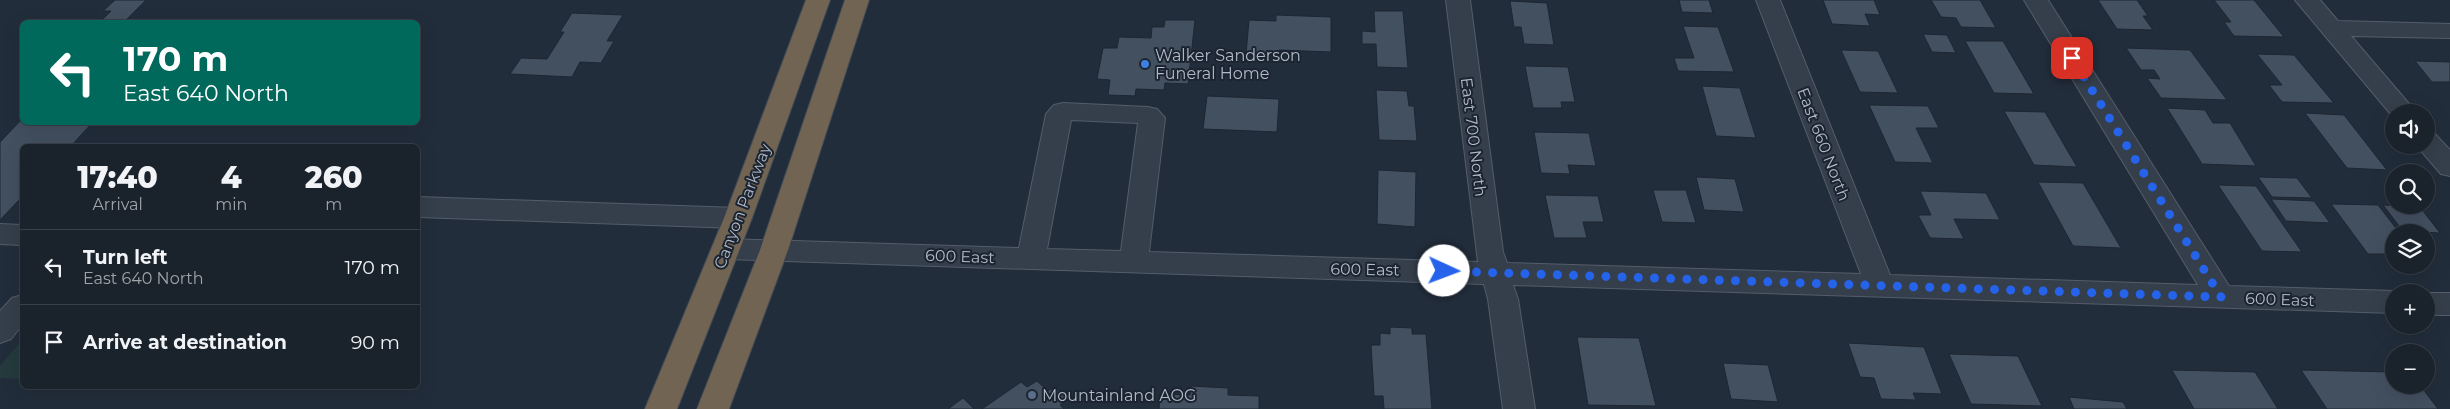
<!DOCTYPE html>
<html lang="en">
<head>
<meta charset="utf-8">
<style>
	:root { --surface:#1a222c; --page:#232a34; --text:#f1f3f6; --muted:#9fa4a9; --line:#383f48 }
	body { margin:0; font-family:Montserrat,sans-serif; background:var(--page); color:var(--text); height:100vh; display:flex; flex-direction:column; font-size:19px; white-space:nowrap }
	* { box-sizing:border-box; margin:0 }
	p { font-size:16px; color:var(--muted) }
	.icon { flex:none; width:28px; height:28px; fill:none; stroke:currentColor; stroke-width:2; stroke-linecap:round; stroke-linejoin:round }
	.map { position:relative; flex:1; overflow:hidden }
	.side { position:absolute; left:20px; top:144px; width:400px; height:245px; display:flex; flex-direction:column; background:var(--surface); border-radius:8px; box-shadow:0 5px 20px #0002,0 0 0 1px var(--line) }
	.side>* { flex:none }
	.hud { position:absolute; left:20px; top:20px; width:400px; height:105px; border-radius:8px; box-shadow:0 5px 20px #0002,0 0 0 1px var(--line); background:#00695c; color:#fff; overflow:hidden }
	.controls { position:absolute; left:2385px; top:104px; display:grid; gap:10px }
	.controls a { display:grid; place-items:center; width:50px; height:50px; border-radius:50%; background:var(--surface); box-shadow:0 5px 20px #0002,0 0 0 1px var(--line); font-size:25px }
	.pin { position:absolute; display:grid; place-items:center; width:42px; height:42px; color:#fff; margin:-21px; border-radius:10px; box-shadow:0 2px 8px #0006 }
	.me { position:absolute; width:55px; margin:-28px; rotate:92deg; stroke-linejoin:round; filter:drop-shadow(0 0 4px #0008) }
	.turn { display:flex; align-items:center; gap:18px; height:105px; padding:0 20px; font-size:22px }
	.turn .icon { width:65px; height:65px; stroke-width:2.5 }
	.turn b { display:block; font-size:35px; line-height:42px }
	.eta { display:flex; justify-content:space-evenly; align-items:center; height:85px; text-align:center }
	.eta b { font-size:30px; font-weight:800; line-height:35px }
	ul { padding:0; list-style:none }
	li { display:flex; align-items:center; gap:15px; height:75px; padding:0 20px; border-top:1px solid var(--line) }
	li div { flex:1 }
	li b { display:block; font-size:19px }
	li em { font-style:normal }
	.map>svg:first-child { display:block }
	.green { fill:#243a3c }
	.building { fill:#435060; stroke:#1d2632 }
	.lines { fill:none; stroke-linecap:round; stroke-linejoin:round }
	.minor-casing { stroke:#545d69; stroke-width:2 }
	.highway-casing { stroke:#414a56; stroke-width:2 }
	.minor { fill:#353f4b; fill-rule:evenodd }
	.highway { fill:#716452; fill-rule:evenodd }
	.route { stroke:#2563eb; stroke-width:9; stroke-dasharray:0 16.2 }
	.shop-dot { fill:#3f7fe0; stroke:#1b2430; stroke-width:2 }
	.service-dot { fill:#5c6f8a; stroke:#1b2430; stroke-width:2 }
	.labels { text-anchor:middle; stroke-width:4; stroke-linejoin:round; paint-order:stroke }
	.poi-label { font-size:16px; fill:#b1bac7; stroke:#1b2430; text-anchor:start }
	.street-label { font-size:16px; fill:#b1bac7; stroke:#1b2430 }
</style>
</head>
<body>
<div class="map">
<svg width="2450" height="409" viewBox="0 0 2450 409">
	<rect width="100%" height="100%" fill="#222d3b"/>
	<polygon class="green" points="22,340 22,379 0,378 0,366"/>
	<g class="building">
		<polygon points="115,0 146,0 124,22 101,21 111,11 103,11"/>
		<polygon points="1679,0 1709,0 1713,13 1682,12"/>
		<polygon points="1823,0 1874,0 1880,15 1865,14 1870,26 1832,24"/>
		<polygon points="1931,0 1980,0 1996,28 1961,27 1956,18 1941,17"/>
		<polygon points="2098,0 2137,0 2148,16 2143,16 2153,30 2117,29"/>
		<polygon points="2214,0 2254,0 2284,37 2234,36 2224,22 2231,22"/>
		<polygon points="1510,1 1547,3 1554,45 1524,44 1521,27 1514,27"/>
		<polygon points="1374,11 1403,11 1408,68 1377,67 1376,44 1362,44 1362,31 1375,32"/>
		<polygon points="572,13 623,15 607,41 614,41 601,63 580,62 572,77 510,74 521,58 547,59 564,32 560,32"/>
		<polygon points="1276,15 1331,17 1331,52 1279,50 1279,55 1246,54 1249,20 1276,21"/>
		<polygon points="1165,20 1195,20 1188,84 1165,83 1164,90 1136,89 1135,96 1108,95 1110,80 1097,79 1103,48 1117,48 1119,37 1151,38 1152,27 1164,27"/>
		<polygon points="1683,26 1718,27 1734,72 1678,71 1674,58 1694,58"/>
		<polygon points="1923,34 1947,35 1956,53 1932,52"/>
		<polygon points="1965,41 2003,41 2034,94 1994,93"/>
		<polygon points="2126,48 2190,50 2227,100 2161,98 2147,78 2160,79 2154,70 2141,70"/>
		<polygon points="1841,50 1878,51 1898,93 1860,92"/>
		<polygon points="2257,54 2294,55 2334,103 2282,102 2269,85 2282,85"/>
		<polygon points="2415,61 2450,62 2450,82 2432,82"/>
		<polygon points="1525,66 1568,67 1575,102 1561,102 1562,108 1533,108"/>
		<polygon points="1702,86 1740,88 1756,138 1716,136"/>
		<polygon points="1376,90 1407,91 1409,106 1414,106 1417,141 1379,140"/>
		<polygon points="1207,96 1279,99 1277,132 1203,129"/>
		<polygon points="1869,105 1928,106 1939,128 1916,128 1933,163 1895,162"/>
		<polygon points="2167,108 2205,110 2213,123 2230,123 2256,166 2202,164"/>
		<polygon points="2004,111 2045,112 2077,167 2034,165"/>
		<polygon points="2305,113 2344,115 2387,170 2347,168"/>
		<polygon points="22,119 22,122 93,122 71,146 22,146 22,197 0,220 0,142"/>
		<polygon points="1534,132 1589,133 1596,166 1568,165 1570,174 1541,173"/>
		<polygon points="1378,170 1416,172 1415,227 1377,224"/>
		<polygon points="1696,177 1735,179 1744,212 1704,210"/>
		<polygon points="2258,177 2297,178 2312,198 2272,197"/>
		<polygon points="2038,182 2083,183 2121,248 2073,246"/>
		<polygon points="2218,185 2256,186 2302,252 2262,251"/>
		<polygon points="1653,190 1686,190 1696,223 1662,222"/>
		<polygon points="1920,191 1986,193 2000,220 1954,219 1964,239 1930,238 1918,215 1931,215"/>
		<polygon points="1545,195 1598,196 1604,222 1583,222 1587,238 1554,238"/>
		<polygon points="2271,199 2314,201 2330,223 2286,221"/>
		<polygon points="2331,204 2378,205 2399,232 2394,232 2394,254 2368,254"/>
		<polygon points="2383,205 2420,207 2440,233 2403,231"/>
		<polygon points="1390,327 1412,328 1412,334 1426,334 1432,409 1384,409 1383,396 1374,396 1371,345 1380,345 1380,333 1390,334"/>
		<polygon points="1577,337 1639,338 1656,406 1588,405"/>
		<polygon points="1848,343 1924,347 1942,394 1913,393 1916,400 1881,399 1874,378 1860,377"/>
		<polygon points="1949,354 2018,356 2042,406 1971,404"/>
		<polygon points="1723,363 1768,365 1778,402 1731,399"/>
		<polygon points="2172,370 2255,372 2278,409 2194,409"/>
		<polygon points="2301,370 2394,372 2394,385 2420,385 2438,409 2327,409"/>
		<polygon points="1037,381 1048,391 1055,387 1068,399 1060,405 1064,409 982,409 1021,382 1027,387"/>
		<polygon points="1191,386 1228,388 1228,395 1259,396 1259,409 1159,409 1160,394 1190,395"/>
		<polygon points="2069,397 2123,402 2127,409 2074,409"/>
		<polygon points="963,398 974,409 948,409"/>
	</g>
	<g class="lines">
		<g class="minor-casing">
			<g id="minor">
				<path d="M1446 0H1470L1503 252 1507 263 1861 274 1756 0H1780L1890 275 2198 285 2024 0H2048L2229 286 2394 291 2399 292H2394V313L1513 285 1518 299 1535 409H1503L1488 299 1484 284 726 259 716 256 712 249 716 242 726 239 1019 248 1046 114 1054 105 1063 103 1148 107 1157 109 1165 118 1149 252 1478 262ZM1071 120 1138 123 1121 251 1047 249Z"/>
				<polygon points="2295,0 2320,0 2338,21 2450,24 2450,38 2351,36 2416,112 2394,112 2394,118"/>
				<polygon points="2426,131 2435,134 2450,150 2450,176 2441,174 2416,145 2426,145"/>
				<polygon points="418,197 738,208 748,211 752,218 748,225 738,228 418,217"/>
				<polygon points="0,224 22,225 22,245 0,244"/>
				<rect x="2426" y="293" width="24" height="22"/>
				<polygon points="22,295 22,325 11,339 0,343 0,311 12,298"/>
			</g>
		</g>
		<g class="highway-casing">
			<g id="highway">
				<polygon points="806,0 830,0 752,218 677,409 645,409 724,218"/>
				<polygon points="845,0 869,0 788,250 729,409 697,409 760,250"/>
			</g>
		</g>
		<use href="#minor" class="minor"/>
		<use href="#highway" class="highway"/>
	</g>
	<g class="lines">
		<polyline class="route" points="1444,271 2221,297 2072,58"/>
	</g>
	<circle class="shop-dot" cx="1145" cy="64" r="5"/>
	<circle class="service-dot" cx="1032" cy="395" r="5"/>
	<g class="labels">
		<g class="poi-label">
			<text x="1155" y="61">Walker Sanderson<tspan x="1155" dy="18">Funeral Home</tspan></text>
			<text x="1042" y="401">Mountainland AOG</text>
		</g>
		<g class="street-label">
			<text transform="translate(1474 137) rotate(83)" y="6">East 700 North</text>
			<text transform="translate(1824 144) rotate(69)" y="6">East 660 North</text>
			<text transform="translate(742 206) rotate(-69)" y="6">Canyon Parkway</text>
			<text transform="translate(960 256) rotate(2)" y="6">600 East</text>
			<text transform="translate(1365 269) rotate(1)" y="6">600 East</text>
			<text transform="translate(2280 299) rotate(2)" y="6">600 East</text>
		</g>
	</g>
</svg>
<div class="controls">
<a><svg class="icon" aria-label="sound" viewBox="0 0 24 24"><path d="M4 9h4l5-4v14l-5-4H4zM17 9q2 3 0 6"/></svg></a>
<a><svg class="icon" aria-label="search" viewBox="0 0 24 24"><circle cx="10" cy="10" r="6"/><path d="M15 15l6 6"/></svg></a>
<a><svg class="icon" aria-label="layers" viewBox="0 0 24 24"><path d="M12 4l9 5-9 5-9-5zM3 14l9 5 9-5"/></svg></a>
<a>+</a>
<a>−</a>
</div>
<div class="pin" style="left:2072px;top:58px;background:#d93025"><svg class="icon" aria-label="arrive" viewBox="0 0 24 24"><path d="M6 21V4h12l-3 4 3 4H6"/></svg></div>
<svg class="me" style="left:1444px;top:271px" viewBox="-20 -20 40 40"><circle r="19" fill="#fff"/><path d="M0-13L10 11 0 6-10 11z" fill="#2563eb"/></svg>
<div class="hud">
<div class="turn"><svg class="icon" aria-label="left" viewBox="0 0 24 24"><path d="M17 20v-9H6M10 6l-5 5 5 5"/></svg><div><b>170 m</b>East 640 North</div></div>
</div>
<section class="side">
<div class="eta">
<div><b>17:40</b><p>Arrival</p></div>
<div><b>4</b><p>min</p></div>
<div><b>260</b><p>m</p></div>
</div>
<ul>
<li><svg class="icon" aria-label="left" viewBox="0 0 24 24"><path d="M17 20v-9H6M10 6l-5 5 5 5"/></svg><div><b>Turn left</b><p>East 640 North</p></div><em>170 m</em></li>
<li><svg class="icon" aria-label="arrive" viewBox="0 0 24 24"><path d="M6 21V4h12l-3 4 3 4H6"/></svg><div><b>Arrive at destination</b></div><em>90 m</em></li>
</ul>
</section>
</div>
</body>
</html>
